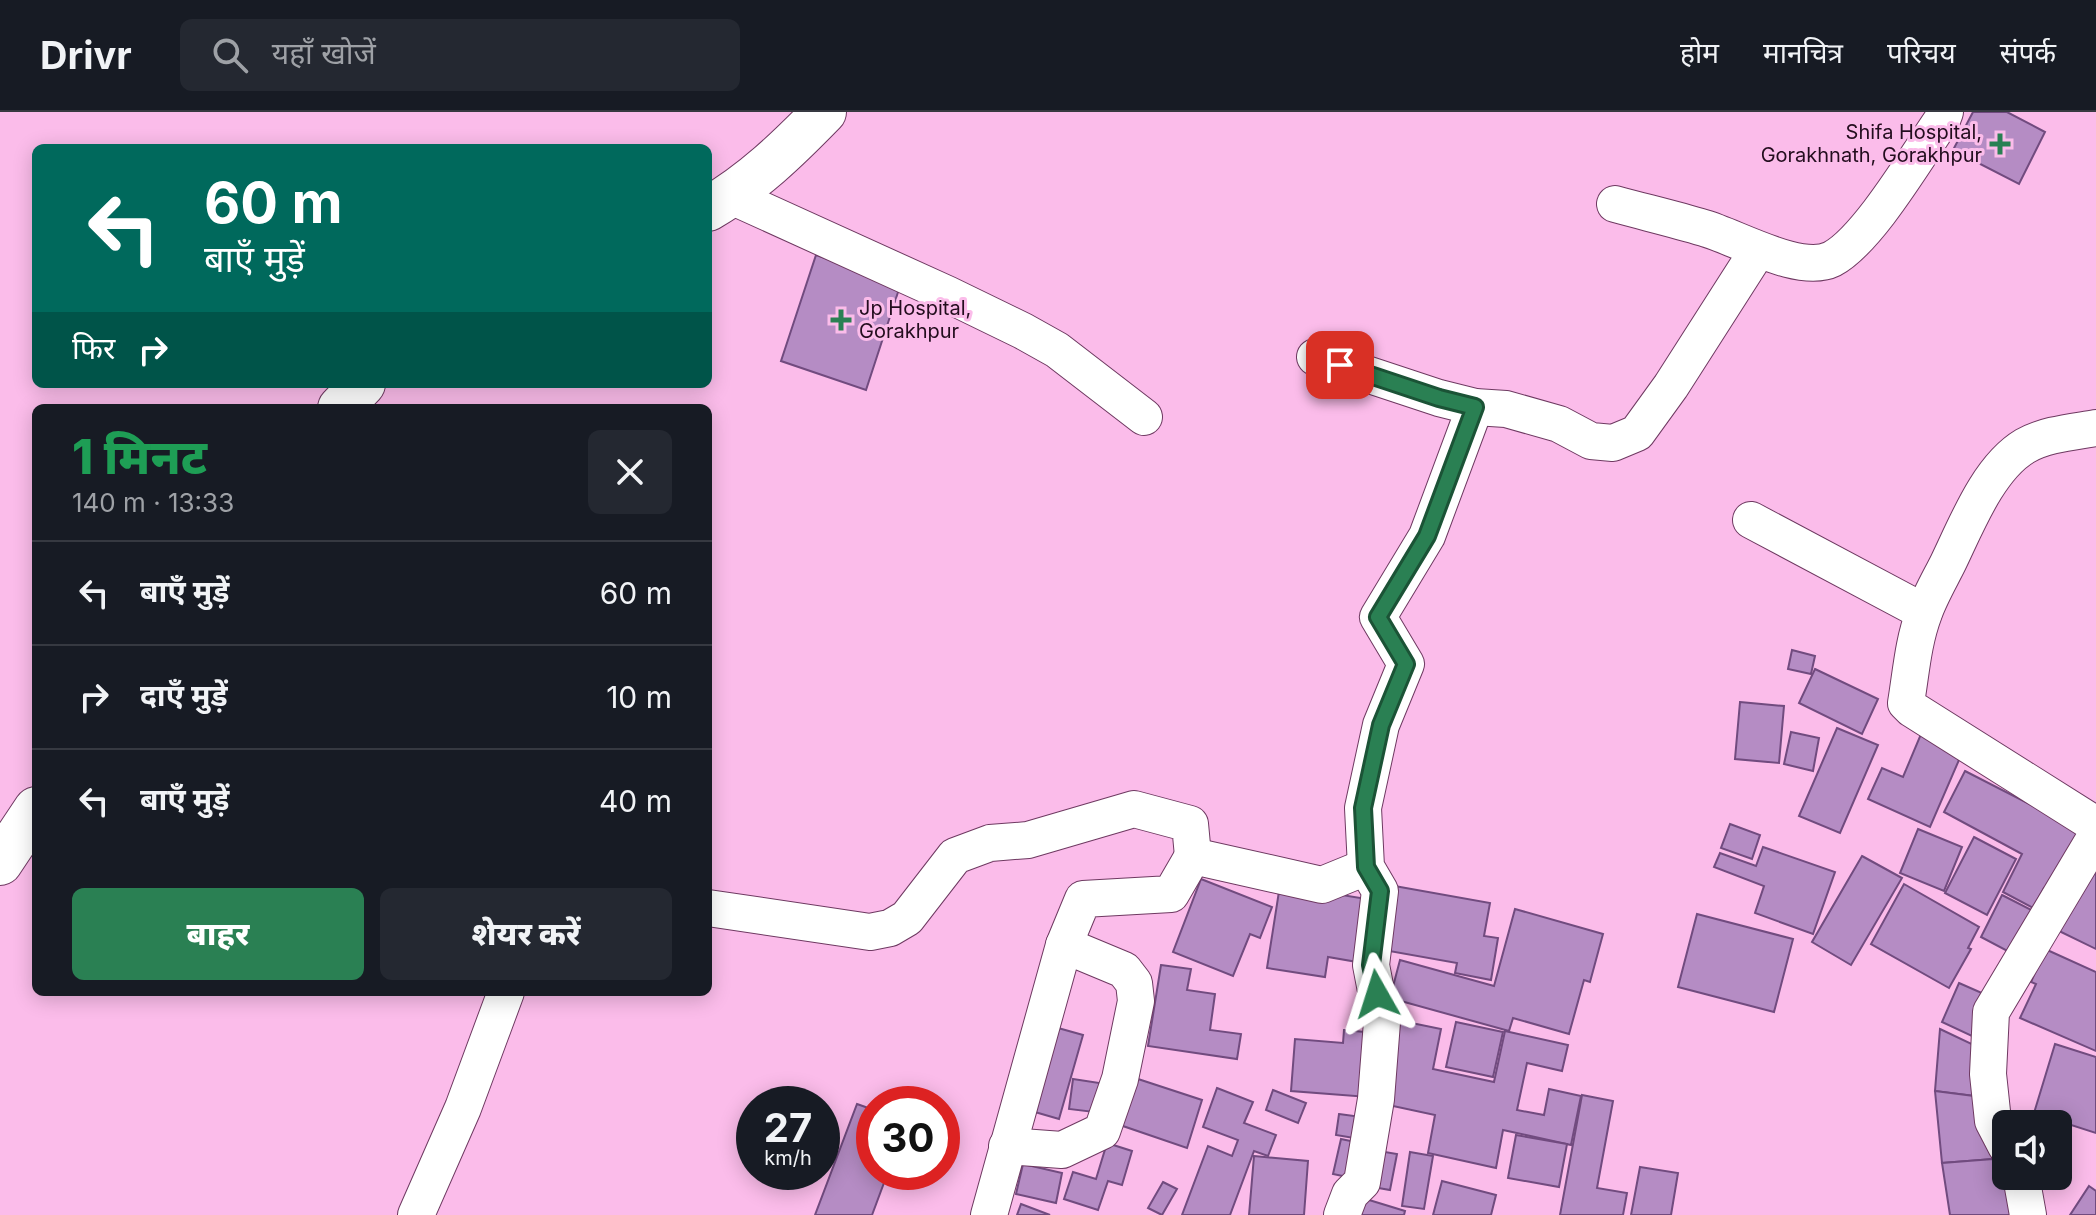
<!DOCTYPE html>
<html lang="hi">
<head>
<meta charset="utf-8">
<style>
	:root { --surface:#171b24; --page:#242831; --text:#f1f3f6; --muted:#9ea1a6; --line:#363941; --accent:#2a8053 }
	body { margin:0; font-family:Inter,"Noto Sans Devanagari",sans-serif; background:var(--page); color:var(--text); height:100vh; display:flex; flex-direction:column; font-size:30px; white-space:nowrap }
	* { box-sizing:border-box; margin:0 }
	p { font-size:26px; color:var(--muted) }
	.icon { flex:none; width:44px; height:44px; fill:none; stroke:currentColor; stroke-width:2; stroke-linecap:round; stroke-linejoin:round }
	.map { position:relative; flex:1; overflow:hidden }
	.details { position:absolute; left:32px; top:292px; width:680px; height:592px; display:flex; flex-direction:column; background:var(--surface); border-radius:12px; box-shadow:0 4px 20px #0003 }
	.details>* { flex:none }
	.banner { position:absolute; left:32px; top:32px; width:680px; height:244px; border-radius:12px; box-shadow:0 4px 20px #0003; background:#00695c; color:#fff; overflow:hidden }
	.tools { position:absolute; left:1992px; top:998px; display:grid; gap:16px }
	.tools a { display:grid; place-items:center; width:80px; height:80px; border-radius:12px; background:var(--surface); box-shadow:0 4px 20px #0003; font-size:40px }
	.speed { position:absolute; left:736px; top:974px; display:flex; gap:16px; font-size:40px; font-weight:700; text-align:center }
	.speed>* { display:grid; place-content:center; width:104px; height:104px; border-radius:50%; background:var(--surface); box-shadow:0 4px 20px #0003; line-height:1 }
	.speed small { font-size:20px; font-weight:400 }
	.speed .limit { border:12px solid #d22; background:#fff; color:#111 }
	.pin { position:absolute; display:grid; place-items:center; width:68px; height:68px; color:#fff; margin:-34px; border-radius:16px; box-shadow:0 4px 12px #0006 }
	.me { position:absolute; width:88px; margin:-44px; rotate:354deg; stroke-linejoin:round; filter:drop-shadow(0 0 6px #0008) }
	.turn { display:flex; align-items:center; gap:28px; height:168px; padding:0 40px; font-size:36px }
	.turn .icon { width:104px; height:104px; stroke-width:2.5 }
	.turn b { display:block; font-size:56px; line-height:68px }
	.then { display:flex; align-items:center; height:76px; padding:0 40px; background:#0003; gap:16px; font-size:30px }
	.round { display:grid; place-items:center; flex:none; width:84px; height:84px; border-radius:12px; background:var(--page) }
	.overview { display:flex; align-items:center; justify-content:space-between; height:136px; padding:0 40px }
	h1 { font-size:48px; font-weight:800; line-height:60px; color:#1e9e55 }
	.action { display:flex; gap:16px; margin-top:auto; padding:16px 40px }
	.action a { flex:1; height:92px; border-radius:12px; background:var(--accent); color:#fff; font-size:32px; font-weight:800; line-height:92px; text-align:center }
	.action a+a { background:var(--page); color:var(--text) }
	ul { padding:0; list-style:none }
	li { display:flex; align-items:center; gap:24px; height:104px; padding:0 40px; border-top:2px solid var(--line) }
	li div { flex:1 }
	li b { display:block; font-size:30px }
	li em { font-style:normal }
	header { display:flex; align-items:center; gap:48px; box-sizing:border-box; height:112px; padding:0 40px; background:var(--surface); border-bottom:2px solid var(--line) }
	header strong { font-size:38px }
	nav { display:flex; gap:44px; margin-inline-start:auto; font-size:28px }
	.search { width:560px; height:72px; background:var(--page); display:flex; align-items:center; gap:20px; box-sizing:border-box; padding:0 28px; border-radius:12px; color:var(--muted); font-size:30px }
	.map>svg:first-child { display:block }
	.building { fill:#b58cc4; stroke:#714b7f; stroke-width:2 }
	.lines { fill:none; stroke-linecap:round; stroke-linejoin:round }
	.street-casing { stroke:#6e3961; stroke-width:38 }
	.secondary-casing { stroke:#6e3961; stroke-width:46 }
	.street { stroke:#fff; stroke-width:36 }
	.secondary { stroke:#fff; stroke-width:44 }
	.route-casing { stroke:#1b5336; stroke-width:20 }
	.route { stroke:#2a8053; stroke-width:14 }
	.poi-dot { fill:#2a8053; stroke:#fbbcea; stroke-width:3 }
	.labels { text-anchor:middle; stroke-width:6; stroke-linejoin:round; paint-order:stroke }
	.poi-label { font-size:20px; fill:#230d1e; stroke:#fbbcea; text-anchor:end }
</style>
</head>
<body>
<header>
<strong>Drivr</strong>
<div class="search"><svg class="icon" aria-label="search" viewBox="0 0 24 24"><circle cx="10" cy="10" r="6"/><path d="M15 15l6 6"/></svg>यहाँ खोजें</div>
<nav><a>होम</a><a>मानचित्र</a><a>परिचय</a><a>संपर्क</a></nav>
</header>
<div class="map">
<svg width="2096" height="1103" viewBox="0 0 2096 1103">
	<rect width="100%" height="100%" fill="#fbbcea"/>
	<g class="building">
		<polygon points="1973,0 2007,0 2045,20 2019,72 1953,38"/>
		<polygon points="816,143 901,171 866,278 781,249"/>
		<polygon points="1792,538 1815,544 1811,562 1788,557"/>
		<polygon points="1815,557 1878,587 1862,622 1799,591"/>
		<polygon points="1740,590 1784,594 1779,651 1735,647"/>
		<polygon points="1837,616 1878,633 1840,721 1799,704"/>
		<polygon points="1791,620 1819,626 1813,659 1784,652"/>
		<polygon points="1921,622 1962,641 1930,715 1868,687 1882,656 1903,665"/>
		<polygon points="1965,659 2082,719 2051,779 2044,776 2033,796 2003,780 2022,742 1944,700"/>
		<polygon points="1730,712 1760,723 1752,747 1721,736"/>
		<polygon points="1918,717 1962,735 1944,779 1900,761"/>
		<polygon points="1974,725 2016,747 1987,803 1945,781"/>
		<polygon points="1763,735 1835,760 1813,822 1755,801 1764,774 1714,755 1720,741 1756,754"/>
		<polygon points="1862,744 1902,766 1851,853 1812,830"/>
		<polygon points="2096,759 2096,837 2055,817"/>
		<polygon points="1201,767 1272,795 1260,826 1250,822 1233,864 1173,840"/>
		<polygon points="1904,772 1979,815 1968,836 1971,837 1949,876 1871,832"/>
		<polygon points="1280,773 1373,788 1363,851 1328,845 1325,865 1267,856"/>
		<polygon points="1389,773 1490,791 1484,824 1498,826 1491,868 1455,861 1457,851 1378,837"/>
		<polygon points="2002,783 2035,800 2013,842 1981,825"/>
		<polygon points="1515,797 1603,822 1590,870 1584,868 1569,922 1513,906 1509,919 1390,886 1400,848 1494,874"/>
		<polygon points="1697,802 1793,827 1774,900 1678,875"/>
		<polygon points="2045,837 2096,860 2096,939 2020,906 2036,872 2031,870"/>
		<polygon points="1161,853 1191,857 1187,878 1215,882 1210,918 1241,922 1237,947 1148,934"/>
		<polygon points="1959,871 1991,885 1974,925 1942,910"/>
		<polygon points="1397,908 1441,917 1433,957 1494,970 1505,919 1568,933 1562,959 1527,951 1517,998 1544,1003 1549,977 1581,984 1571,1033 1503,1018 1496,1056 1428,1041 1435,1003 1379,991"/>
		<polygon points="1456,910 1503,920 1493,965 1446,955"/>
		<polygon points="1051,914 1083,923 1059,1007 1028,998"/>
		<polygon points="1940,917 1976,934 1974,984 1935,979"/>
		<polygon points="1344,918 1375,921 1368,985 1291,979 1295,927 1343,931"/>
		<polygon points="2055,932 2096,945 2096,1021 2034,1001"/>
		<polygon points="1135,966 1202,988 1187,1036 1120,1013"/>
		<polygon points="1073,967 1106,972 1102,1001 1069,997"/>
		<polygon points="1217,976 1253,990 1244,1011 1276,1023 1268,1044 1254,1039 1230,1103 1182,1103 1208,1034 1232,1044 1238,1028 1203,1015"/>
		<polygon points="1273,978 1306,991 1298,1011 1266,998"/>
		<polygon points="1935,979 1974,984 1993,1047 1942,1051"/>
		<polygon points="1582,983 1613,989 1597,1076 1627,1081 1623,1103 1560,1103"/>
		<polygon points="857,992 874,998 874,1060 888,1060 872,1103 815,1103"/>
		<polygon points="1339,1002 1369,1006 1366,1028 1336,1023"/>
		<polygon points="1516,1023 1567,1032 1559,1075 1508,1066"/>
		<polygon points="1341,1027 1365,1032 1357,1067 1333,1062"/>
		<polygon points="1107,1031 1132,1039 1122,1073 1108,1069 1098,1098 1064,1087 1073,1060 1096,1067"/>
		<polygon points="1373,1038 1397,1042 1390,1078 1367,1074"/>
		<polygon points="1410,1040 1433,1044 1424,1097 1402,1094"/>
		<polygon points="1254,1044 1308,1049 1304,1103 1249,1103"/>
		<polygon points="1993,1047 2017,1103 1950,1103 1942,1051"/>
		<polygon points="1023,1052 1062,1061 1056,1091 1016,1082"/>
		<polygon points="1640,1055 1678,1061 1671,1103 1631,1103"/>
		<polygon points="1442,1069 1496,1083 1491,1103 1433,1103"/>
		<polygon points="1163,1070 1177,1077 1162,1103 1148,1096"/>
		<polygon points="2089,1074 2096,1079 2096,1103 2070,1103"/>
		<polygon points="1356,1084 1405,1099 1404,1103 1350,1103"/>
		<polygon points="1021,1092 1050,1103 1017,1103"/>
	</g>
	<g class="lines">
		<g class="street-casing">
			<g id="street">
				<polyline points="731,84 949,183 1023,219 1057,238 1144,305"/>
				<path d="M1615 92C1644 100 1674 107 1704 116 1736 125 1800 163 1832 147 1868 128 1917 44 1942 8L1945 0"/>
				<polyline points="1315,245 1439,286 1475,295 1506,297 1559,312 1591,329 1613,331 1637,321 1671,274 1758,138"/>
				<path d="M2096 316C2073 320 2046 322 2025 334 1988 356 1966 414 1948 451 1940 467 1930 484 1924 501 1913 530 1911 561 1906 591L1912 597 2096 713"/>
				<polyline points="1751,408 1924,500"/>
				<polyline points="708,796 870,820 890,816 907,806 955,744 990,731 1028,728 1134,697 1190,712 1193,744"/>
				<polyline points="1007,1034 1062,1038 1102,1019 1120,967 1136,889 1134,871 1124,858 1064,833"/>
				<polyline points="2006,1034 1993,1009 1988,962 1991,900 2096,724"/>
				<polyline points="2021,1064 2028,1103"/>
				<polyline points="416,1103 463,996 506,880"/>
				<polyline points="989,1103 1064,833 1083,787 1171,782 1193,744 1322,773 1366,755"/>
				<polyline points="1342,1103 1350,1082 1362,1070 1376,987 1382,910 1371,853 1380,779 1366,755 1363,696 1381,613 1406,552 1378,505 1427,424 1475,295"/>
			</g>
		</g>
		<g class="secondary-casing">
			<g id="secondary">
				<path d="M708 97C753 71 788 37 824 0"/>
				<polyline points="340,296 363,272"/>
				<polyline points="0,751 36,697"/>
			</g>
		</g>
		<use href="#street" class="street"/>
		<use href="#secondary" class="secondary"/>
	</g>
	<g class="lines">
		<g class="route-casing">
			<polyline id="route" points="1340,253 1439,286 1475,295 1427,424 1378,505 1406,552 1381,613 1363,696 1366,755 1380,779 1371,853 1377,882"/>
		</g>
		<use href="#route" class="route"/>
	</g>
	<g class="poi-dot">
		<path d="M1996 20h8v8h8v8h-8v8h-8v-8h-8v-8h8z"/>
		<path d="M837 196h8v8h8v8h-8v8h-8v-8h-8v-8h8z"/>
	</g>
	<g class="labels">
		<g class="poi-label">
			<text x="1982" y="27">Shifa Hospital,<tspan x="1982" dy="23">Gorakhnath, Gorakhpur</tspan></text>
			<text x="859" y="203" text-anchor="start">Jp Hospital,<tspan x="859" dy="23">Gorakhpur</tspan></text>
		</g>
	</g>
</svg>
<div class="tools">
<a><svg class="icon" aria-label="sound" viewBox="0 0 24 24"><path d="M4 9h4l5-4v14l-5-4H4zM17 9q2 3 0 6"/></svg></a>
</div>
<div class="speed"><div>27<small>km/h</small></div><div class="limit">30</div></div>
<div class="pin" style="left:1340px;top:253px;background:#d93025"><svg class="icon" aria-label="arrive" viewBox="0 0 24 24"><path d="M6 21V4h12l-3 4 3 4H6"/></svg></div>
<svg class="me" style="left:1377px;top:882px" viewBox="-20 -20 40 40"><path d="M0-17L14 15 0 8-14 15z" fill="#2a8053" stroke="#fff" stroke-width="4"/></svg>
<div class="banner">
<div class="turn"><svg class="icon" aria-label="left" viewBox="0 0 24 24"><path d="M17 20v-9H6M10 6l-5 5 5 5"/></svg><div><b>60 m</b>बाएँ मुड़ें</div></div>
<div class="then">फिर<svg class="icon" aria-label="right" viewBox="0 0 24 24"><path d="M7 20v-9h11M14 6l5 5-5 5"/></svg></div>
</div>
<section class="details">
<div class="overview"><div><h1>1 मिनट</h1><p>140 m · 13:33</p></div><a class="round"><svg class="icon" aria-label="close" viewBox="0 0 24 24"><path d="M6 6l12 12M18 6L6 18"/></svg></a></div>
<ul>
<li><svg class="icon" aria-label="left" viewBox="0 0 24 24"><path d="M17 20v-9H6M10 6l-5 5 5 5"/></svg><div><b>बाएँ मुड़ें</b></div><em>60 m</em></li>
<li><svg class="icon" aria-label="right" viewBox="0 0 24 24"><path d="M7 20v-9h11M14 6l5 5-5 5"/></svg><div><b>दाएँ मुड़ें</b></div><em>10 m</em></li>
<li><svg class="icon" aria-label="left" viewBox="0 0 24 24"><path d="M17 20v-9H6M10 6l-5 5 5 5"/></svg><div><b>बाएँ मुड़ें</b></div><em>40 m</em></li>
</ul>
<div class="action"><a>बाहर</a><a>शेयर करें</a></div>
</section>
</div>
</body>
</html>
